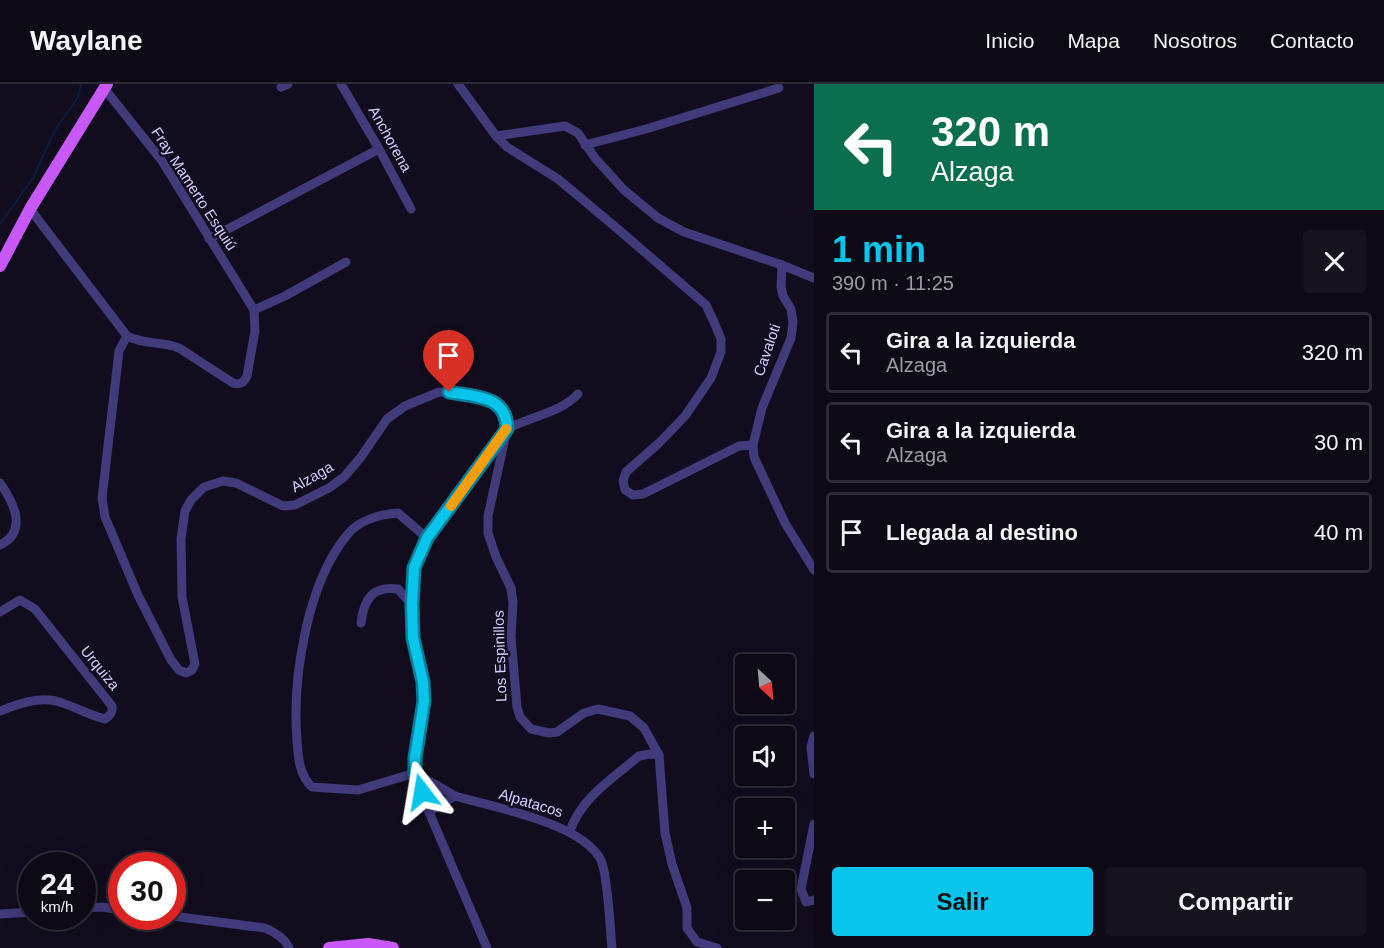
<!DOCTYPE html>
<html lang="es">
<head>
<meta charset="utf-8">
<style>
	:root { --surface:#0d0a16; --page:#16131f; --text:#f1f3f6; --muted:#9a9aa1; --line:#2d2b35; --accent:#0ac5eb }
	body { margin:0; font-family:Arial,sans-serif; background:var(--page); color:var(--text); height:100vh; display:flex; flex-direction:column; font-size:22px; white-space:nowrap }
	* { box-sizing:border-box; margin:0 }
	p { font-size:20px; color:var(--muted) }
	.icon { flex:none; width:33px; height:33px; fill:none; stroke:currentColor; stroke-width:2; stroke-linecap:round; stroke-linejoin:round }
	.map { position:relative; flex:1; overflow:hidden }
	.panel { display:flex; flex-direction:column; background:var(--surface); width:570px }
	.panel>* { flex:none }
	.guide { background:#0b6e4f; color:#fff; overflow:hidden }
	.needle { width:39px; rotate:154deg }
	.buttons { position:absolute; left:735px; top:570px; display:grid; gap:12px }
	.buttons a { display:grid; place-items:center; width:60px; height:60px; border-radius:6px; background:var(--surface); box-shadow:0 6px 24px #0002,0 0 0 2px var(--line); font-size:30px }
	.speed { position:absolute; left:18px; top:768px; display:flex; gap:12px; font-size:30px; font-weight:700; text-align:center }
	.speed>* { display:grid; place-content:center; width:78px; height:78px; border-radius:50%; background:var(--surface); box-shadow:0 6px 24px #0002,0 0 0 2px var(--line); line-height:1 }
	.speed small { font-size:15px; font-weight:400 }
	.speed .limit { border:9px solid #d22; background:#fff; color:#111 }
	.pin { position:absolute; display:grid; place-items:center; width:51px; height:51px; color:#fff; margin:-62px -26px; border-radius:50% 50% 50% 0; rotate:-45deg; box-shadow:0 0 6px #0007 }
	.pin .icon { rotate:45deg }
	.me { position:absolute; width:66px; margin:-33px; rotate:346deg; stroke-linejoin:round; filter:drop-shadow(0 0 4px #0008) }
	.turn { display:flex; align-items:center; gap:21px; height:126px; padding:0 18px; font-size:27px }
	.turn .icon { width:78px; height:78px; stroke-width:2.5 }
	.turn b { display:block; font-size:42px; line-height:51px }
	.round { display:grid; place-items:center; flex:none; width:63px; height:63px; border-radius:6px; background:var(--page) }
	.overview { display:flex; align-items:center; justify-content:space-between; height:102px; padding:0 18px }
	h1 { font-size:36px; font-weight:600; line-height:45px; color:var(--accent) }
	.action { display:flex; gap:12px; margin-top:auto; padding:12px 18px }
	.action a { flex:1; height:69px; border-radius:6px; background:var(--accent); color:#111; font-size:24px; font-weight:600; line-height:69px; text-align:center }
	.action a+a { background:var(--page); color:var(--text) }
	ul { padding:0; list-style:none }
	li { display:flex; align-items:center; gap:18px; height:81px; margin:0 12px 9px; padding:0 6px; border:3px solid var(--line); border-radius:6px }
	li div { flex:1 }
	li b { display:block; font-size:22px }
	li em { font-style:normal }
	header { display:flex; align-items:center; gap:36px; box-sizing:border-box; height:84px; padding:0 30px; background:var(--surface); border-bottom:2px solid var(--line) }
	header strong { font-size:28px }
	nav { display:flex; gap:33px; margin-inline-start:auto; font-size:21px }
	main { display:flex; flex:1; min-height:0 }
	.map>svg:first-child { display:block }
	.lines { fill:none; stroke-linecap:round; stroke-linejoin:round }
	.stream { stroke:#0d1b3d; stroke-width:2 }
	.minor { stroke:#413a7b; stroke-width:9 }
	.major { stroke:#c858f8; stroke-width:12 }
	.route-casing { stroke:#068099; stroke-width:15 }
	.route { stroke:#0ac5eb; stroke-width:10 }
	.slow { stroke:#f59e0b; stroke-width:10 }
	.labels { text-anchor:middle; stroke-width:5; stroke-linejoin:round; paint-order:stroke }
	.street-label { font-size:15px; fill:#d5ccfd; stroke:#110d1e }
</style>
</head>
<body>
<header>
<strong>Waylane</strong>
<nav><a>Inicio</a><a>Mapa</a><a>Nosotros</a><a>Contacto</a></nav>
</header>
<main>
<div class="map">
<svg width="814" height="864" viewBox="0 0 814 864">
	<rect width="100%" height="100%" fill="#110d1e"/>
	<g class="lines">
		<polyline class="stream" points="0,140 33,94 54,48 78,13 81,0"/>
		<g class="minor">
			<polyline points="341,0 379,65 411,125"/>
			<polyline points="458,0 496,52 565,42 578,49 595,74 624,106 658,134 684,148 782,181 814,194"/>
			<polyline points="281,3 288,0"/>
			<polyline points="104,4 162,77 254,226"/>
			<polyline points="496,52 507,63 558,95 619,146 706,221 714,238 721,255 721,268 711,294 685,332 659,359 626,388 623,397 625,406 633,411 643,410 739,362 753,361 754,373 785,439 814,486"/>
			<polyline points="585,61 646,45 779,4"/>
			<polyline points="30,125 127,252 119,267 102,414 105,433 138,511 171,576 179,586 186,589 192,586 195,580 182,513 181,455 185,427 191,416 204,403 223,397 236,399 283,422 295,421 329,404 344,393 361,373 387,335 405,322 439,308 449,308 495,317 502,325 507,333 507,345 427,454 413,485 412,521 413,554 423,598 424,617 415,674 415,689 429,728 487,864"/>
			<polyline points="209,155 379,65"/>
			<path d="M127 252C144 261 162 257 179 264L233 299C240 301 244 299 247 292L255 247 254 226 285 212 346 178"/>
			<path d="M578 310C559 330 530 332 507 345L488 432V449L496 473 511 504 513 518 511 553 517 623 520 633 531 645 549 649 557 648 584 629 598 625 630 632 644 644 659 671 665 749 672 780 687 824V844L697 858 717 864"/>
			<polyline points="753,361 762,324 791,254 793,238 791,225 783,212 781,203 782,181"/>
			<path d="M0 399C14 419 28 447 0 461"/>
			<path d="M427 454 398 429C381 430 359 436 348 450 307 498 292 595 297 656 298 672 299 691 312 703L358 706 415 689 455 712"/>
			<path d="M0 528 20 516 35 525 112 622C113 628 110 632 105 635 88 631 72 621 56 617 37 613 18 620 0 627"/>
			<path d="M361 539C364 515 372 502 398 505L412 521"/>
			<polyline points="814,652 811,663 814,690"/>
			<path d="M429 728 455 712C493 723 582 739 601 776 608 792 610 844 612 864"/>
			<polyline points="814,740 801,805 806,818 814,816"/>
			<path d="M570 747C581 714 613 694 639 672L650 670 659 671"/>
			<polyline points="82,824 102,823 122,826"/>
			<polyline points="0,830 32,828"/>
			<path d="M172 832 265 844C274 848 285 854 289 864"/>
		</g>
		<g class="major">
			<polyline points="0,182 30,125 107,0"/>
			<polyline points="329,864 368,860 393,864"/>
		</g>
	</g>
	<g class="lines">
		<g class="route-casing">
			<path id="route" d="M422 708 415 689V674L424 617 423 598 413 554 412 521 414 484 427 454 507 345C507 311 475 313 449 308"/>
		</g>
		<use href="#route" class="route"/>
		<polyline class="slow" points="451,422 506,345"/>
	</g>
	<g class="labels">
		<g class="street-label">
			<text transform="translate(390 55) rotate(61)" y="5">Anchorena</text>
			<text transform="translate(194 105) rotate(57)" y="5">Fray Mamerto Esquiú</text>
			<text transform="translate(767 266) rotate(-71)" y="5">Cavaloti</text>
			<text transform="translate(312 393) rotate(-30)" y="5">Alzaga</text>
			<text transform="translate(500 572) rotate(-92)" y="5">Los Espinillos</text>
			<text transform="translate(100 584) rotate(51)" y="5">Urquiza</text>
			<text transform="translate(531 719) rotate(17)" y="5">Alpatacos</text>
		</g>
	</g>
</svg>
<div class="buttons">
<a><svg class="needle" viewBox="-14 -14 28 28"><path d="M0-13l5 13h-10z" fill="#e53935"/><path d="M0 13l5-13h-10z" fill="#9a9aa1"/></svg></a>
<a><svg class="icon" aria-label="sound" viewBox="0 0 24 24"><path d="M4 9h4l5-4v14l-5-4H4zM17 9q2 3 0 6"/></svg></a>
<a>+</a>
<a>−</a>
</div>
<div class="speed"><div>24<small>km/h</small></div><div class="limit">30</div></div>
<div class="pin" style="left:449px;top:308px;background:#d93025"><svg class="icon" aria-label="arrive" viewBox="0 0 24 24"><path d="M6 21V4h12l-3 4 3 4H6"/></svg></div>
<svg class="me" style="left:422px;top:708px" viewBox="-20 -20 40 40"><path d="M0-17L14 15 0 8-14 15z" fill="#0ac5eb" stroke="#fff" stroke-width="4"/></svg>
</div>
<section class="panel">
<div class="guide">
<div class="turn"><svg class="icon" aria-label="left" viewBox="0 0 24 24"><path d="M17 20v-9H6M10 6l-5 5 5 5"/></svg><div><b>320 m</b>Alzaga</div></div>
</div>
<div class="overview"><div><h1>1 min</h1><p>390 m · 11:25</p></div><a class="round"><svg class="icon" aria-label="close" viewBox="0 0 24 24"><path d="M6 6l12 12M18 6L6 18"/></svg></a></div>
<ul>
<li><svg class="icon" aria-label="left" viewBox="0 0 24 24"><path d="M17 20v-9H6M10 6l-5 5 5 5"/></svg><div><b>Gira a la izquierda</b><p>Alzaga</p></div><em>320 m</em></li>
<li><svg class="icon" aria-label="left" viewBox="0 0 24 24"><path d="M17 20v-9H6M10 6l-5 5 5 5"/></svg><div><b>Gira a la izquierda</b><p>Alzaga</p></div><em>30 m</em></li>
<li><svg class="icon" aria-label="arrive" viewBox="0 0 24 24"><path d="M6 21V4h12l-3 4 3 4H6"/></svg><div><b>Llegada al destino</b></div><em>40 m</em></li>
</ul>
<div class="action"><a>Salir</a><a>Compartir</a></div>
</section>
</main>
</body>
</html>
